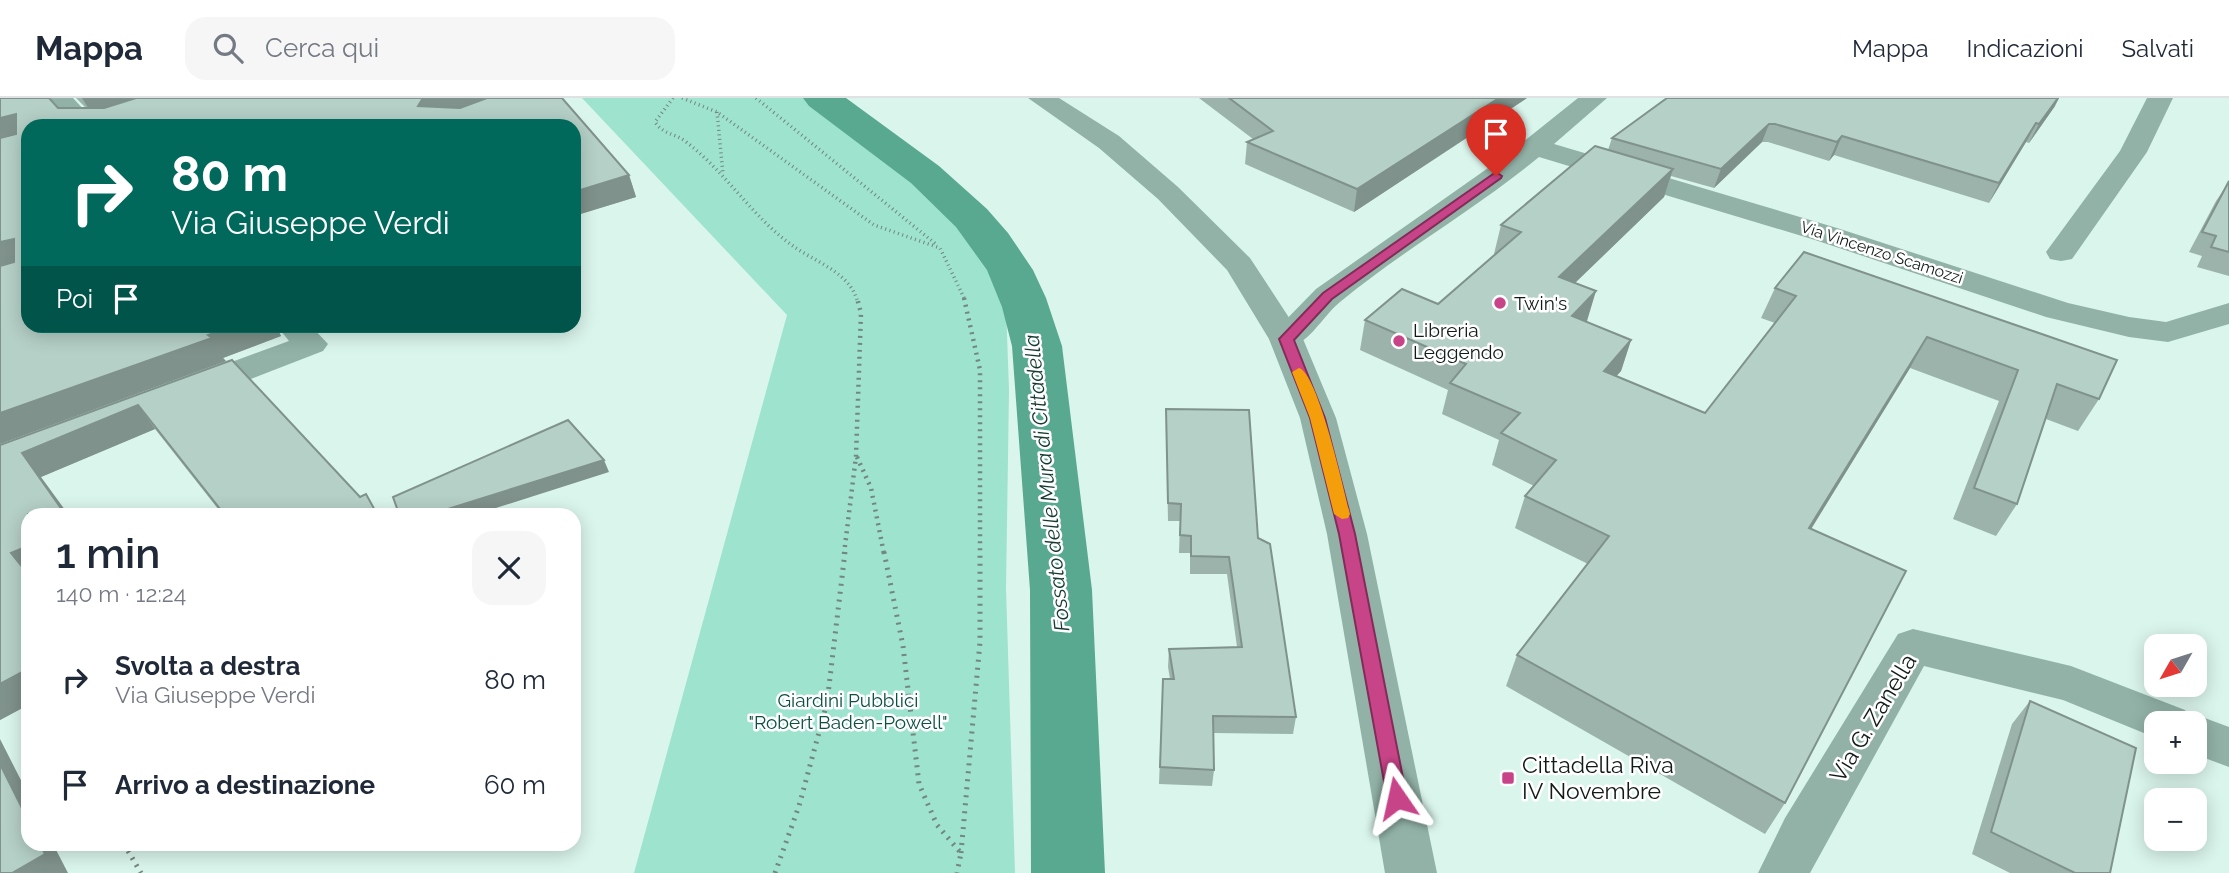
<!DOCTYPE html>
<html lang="it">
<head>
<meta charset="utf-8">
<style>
	:root { --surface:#fff; --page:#f6f6f7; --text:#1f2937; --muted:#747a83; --line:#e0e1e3 }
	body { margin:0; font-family:Raleway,sans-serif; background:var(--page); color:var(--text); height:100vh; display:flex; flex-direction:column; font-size:26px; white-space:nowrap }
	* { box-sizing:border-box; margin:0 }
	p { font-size:23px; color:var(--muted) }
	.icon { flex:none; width:38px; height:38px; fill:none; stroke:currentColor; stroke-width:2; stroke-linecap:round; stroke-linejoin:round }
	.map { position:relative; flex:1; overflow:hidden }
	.sheet { position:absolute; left:21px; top:410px; width:560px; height:343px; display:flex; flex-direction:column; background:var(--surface); border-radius:21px; box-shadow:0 4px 18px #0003 }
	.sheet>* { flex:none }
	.banner { position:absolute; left:21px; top:21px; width:560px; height:214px; border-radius:21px; box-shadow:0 4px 18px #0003; background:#00695c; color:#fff; overflow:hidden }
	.needle { width:46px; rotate:231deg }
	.controls { position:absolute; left:2144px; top:536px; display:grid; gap:14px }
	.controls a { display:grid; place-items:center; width:63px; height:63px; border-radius:14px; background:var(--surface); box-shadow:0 4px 18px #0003; font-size:35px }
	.pin { position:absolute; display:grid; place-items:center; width:60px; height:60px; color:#fff; margin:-72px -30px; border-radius:50% 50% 50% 0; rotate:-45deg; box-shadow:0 0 7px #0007 }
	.pin .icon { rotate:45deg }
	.me { position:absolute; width:77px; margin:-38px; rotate:349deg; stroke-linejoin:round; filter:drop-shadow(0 0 5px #0008) }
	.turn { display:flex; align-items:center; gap:24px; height:147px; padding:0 35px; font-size:32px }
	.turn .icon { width:91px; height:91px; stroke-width:2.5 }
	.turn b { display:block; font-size:49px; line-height:60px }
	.then { display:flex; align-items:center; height:66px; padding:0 35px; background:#0003; gap:14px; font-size:26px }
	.round { display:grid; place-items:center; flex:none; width:74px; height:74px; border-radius:21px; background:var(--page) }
	.summary { display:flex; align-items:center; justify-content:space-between; height:119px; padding:0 35px }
	h1 { font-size:42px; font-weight:600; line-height:52px }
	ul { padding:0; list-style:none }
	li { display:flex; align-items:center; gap:21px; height:105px; padding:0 35px }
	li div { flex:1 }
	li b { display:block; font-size:26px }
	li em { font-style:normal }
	header { display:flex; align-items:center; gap:42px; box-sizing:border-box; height:98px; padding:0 35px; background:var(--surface); border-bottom:2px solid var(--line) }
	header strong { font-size:33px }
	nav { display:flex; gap:38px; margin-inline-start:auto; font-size:24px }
	.search { width:490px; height:63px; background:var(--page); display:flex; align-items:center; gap:18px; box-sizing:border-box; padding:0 24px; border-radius:21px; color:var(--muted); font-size:26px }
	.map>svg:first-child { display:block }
	.green { fill:#9de3cd }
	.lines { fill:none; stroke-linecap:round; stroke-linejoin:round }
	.canal { fill:#59a890; fill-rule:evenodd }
	.path-far2 { stroke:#748680; stroke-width:3.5; stroke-dasharray:1 3.5; stroke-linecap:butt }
	.path-far1 { stroke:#748680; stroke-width:4.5; stroke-dasharray:2 5; stroke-linecap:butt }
	.path { stroke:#748680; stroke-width:5; stroke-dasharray:2 6; stroke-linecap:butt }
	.minor { fill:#92b2a7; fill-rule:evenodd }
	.tertiary { fill:#92b2a7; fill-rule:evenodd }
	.wall { fill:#9cb3ab }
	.shaded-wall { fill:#7f928b }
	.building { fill:#b5d0c7; stroke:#7f928b; stroke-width:2 }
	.route { fill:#c84488; stroke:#822c58; stroke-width:2 }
	.slow { fill:#f59e0b }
	.poi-dot { fill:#c84488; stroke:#fff; stroke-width:2.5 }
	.labels { text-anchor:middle; stroke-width:5; stroke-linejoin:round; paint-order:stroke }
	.far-street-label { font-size:16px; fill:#101a17; stroke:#fff }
	.poi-label { font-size:19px; fill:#101a17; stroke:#fff; text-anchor:start }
	.park-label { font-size:19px; fill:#0c5040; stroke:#fff }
	.water-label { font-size:21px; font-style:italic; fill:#14392f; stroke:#fff }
	.near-street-label { font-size:23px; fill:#101a17; stroke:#fff }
	.near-poi-label { font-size:23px; fill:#101a17; stroke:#fff; text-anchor:start }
</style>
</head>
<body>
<header>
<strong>Mappa</strong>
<div class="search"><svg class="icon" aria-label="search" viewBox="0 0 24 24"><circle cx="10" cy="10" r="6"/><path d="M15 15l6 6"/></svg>Cerca qui</div>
<nav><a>Mappa</a><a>Indicazioni</a><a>Salvati</a></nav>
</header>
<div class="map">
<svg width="2229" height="775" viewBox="0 0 2229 775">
	<rect width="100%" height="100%" fill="#daf5ec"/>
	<polygon class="green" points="582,0 806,0 908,75 974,139 1006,209 1009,292 1006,491 1015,775 634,775 787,217"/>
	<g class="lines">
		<polygon class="canal" points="803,0 846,0 939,68 987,111 1008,135 1033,172 1046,200 1062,248 1092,492 1105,775 1031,775 1030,492 1012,248 1002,209 987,172 956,129 911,85 809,8"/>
		<g class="path-far2">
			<path d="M673 0 655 24C664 37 674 35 685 43 726 74 752 119 793 148 815 164 849 174 857 202"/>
			<polyline points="682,0 717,14 874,127 940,150 965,202"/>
			<polyline points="756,0 937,147"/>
			<polyline points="717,14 723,76"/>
		</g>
		<g class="path-far1">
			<polyline points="964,200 980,272 980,456"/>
			<polyline points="857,359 871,390 884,456"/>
			<polyline points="844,456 856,358 861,215 857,200"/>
		</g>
		<g class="path">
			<polyline points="884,454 903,548 919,686 937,727 961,755 957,775"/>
			<polyline points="124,746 141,775"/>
			<polyline points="961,755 980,544 980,454"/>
			<polyline points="775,775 799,708 827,605 845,454"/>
		</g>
		<g class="minor">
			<polygon points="45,0 73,0 99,28 71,28"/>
			<path d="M1578 0H1607L1554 46 1837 130 2068 205 2129 219 2166 224 2229 205V226L2168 244 2129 239 2046 219 1815 142 1539 59C1476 111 1403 152 1340 204 1318 222 1306 256 1274 248L1269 241 1274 234 1316 191 1508 56Z"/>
			<polygon points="2147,0 2173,0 2147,54 2072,161 2061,163 2050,161 2046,154 2120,53"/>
			<polygon points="277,228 311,228 328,246 323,253 204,299 192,302 180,299 174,291 180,283 289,243"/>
			<polygon points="1913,531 2071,568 2185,612 2188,618 2194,616 2229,629 2229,669 2194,656 2194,625 2156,625 2156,640 2063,602 1924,568 1810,775 1758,775 1785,720 1898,536"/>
		</g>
		<polygon class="tertiary" points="1028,0 1059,0 1119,38 1178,89 1250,160 1303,241 1336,320 1367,436 1437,775 1385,775 1327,436 1300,320 1269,241 1227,172 1158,101 1099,50"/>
	</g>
	<g class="wall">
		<polygon points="0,0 49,0 58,10 86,10 76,0 562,0 629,77 636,99 574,118 574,28 28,28 28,228 276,228 281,238 223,260 226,263 0,346"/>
		<polygon points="1199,0 1527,0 1354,114 1245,66 1247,44 1253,41"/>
		<polygon points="1667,0 2055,8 2029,45 2026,44 1989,105 1834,57 1829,63 1768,44 1762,44 1714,90 1671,78 1664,99 1575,185 1586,224 1631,242 1621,273 1616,278 1705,315 1775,225 1761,220 1775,190 1804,154 2099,301 2078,333 2046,321 2017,406 1996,438 1953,421 1999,303 1910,270 1811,431 1785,705 1765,736 1506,588 1517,557 1588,466 1515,430 1525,398 1534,388 1492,367 1499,342 1442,316 1448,292 1360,252 1365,222 1438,206 1495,157 1494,156 1501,127 1608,52 1612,40"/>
		<polygon points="2229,84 2229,178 2197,169 2202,158 2189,154 2216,103"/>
		<polygon points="232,262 360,399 378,416 222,416 155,331 41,379 28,416 28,607 0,622 0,347"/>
		<polygon points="1166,311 1258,440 1296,619 1293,636 1214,635 1214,672 1212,688 1159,686 1163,581 1170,581 1168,569 1169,551 1237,549 1227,476 1190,476 1190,455 1179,455 1180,423 1168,423"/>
		<polygon points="2030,603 2110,775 2010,775 1972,756 2012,626"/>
	</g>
	<g class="shaded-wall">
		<polygon points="82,0 145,0 92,16"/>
		<polygon points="423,0 488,0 432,20 418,8"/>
		<polygon points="1499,0 1527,0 1354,114 1357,91"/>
		<polygon points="2058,0 2059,0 2055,8 2029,45 2039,26"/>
		<polygon points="16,16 28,34 0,44 0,20"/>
		<polygon points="2036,25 2026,44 1989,105 1999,85"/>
		<polygon points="1769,26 1762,44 1714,90 1721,71"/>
		<polygon points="1842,38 1834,57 1829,63 1837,44"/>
		<polygon points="1673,71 1664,99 1550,209 1559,179"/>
		<polygon points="629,77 636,99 574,118 574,94"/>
		<polygon points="14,141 28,161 0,171 0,144"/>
		<polygon points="1596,193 1587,223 1563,249 1572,218"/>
		<polygon points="233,228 276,228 281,238 223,260 226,263 0,346 0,315"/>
		<polygon points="1927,239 1910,270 1792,462 1809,430"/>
		<polygon points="1631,242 1621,273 1593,304 1604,273"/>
		<polygon points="138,307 155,331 41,379 68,416 65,416 22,355"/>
		<polygon points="604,362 609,374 477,416 432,416"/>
		<polygon points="28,448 28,476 11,455"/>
		<polygon points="28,571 28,607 0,622 0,586"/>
		<polygon points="0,641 28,696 28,722 0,666"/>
		<polygon points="40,746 53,746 68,775 12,775"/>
	</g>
	<g class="building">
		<polygon points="0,0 49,0 58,10 104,10 136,0 423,0 418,8 460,10 487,0 562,0 629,77 574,94 574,28 28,28 28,228 233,228 208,237 212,240 0,315 0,168 14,164 14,141 0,144 0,40 16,36 16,16 0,20"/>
		<polygon points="1229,0 1499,0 1357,91 1247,44 1273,33"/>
		<polygon points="1667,0 2058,0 2039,26 2036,25 1999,85 1842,38 1837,44 1775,26 1769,26 1721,71 1612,40"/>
		<polygon points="1595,48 1673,71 1559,179 1596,193 1572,218 1631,242 1604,273 1705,315 1796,198 1775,190 1804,154 2117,262 2099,301 2057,286 2017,406 1974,390 2018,272 1927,239 1809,430 1906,473 1785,705 1517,557 1609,438 1525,398 1556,362 1501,335 1520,315 1450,285 1466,266 1365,222 1402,191 1438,206 1521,134 1501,127"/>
		<polygon points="2229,83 2229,154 2211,149 2216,138 2202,134"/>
		<polygon points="232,262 360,399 366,396 377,416 224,416 138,307 22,355 65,416 28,416 28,448 11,455 28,476 28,571 0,586 0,347"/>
		<polygon points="1166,311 1249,312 1258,440 1270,446 1296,619 1213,618 1214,672 1160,669 1163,581 1174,581 1169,551 1242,549 1229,459 1191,458 1191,438 1180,437 1181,406 1168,405"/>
		<polygon points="568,322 604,362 432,416 399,416 393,399"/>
		<polygon points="2030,603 2136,650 2110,775 2075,775 1991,734"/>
		<polygon points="0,666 28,722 28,746 40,746 45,756 12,775 0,775"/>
	</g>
	<polygon class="route" points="1496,74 1502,78 1501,80 1332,201 1294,242 1325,320 1355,436 1407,700 1404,706 1397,709 1390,706 1387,700 1339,436 1310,320 1279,241 1323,195"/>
	<path class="slow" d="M1299 270C1318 275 1344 393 1350 416L1348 420 1342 421 1334 416 1310 320 1292 274Z"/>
	<g class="poi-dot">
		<circle cx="1500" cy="205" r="7"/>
		<circle cx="1399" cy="243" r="7"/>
		<rect x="1501" y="673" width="14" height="14" rx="3.5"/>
	</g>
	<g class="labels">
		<g class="far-street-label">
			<text transform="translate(1882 154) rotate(18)" y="6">Via Vincenzo Scamozzi</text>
		</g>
		<g class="poi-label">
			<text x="1514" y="212">Twin's</text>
			<text x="1413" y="239">Libreria<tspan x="1413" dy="22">Leggendo</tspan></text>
		</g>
		<g class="park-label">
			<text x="848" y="609">Giardini Pubblici<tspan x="848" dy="22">"Robert Baden-Powell"</tspan></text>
		</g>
		<g class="water-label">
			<text transform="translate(1047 385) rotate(-96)" y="7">Fossato delle Mura di Cittadella</text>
		</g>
		<g class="near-street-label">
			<text transform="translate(1873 620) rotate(-59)" y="8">Via G. Zanella</text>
		</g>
		<g class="near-poi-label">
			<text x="1522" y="675">Cittadella Riva<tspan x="1522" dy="26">IV Novembre</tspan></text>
		</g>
	</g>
</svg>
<div class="controls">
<a><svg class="needle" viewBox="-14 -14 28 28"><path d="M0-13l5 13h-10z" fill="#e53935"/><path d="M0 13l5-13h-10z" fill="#747a83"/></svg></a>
<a>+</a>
<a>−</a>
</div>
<div class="pin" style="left:1496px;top:78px;background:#d93025"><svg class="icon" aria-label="arrive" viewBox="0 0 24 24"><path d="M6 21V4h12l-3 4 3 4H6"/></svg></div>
<svg class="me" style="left:1397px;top:700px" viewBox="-20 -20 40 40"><path d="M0-17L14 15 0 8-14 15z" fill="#c84488" stroke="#fff" stroke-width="4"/></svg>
<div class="banner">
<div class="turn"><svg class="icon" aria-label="right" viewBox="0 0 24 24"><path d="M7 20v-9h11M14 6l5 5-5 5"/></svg><div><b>80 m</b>Via Giuseppe Verdi</div></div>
<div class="then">Poi<svg class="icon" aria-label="arrive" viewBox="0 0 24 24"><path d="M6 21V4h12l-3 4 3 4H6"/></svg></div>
</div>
<section class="sheet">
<div class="summary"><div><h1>1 min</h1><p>140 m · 12:24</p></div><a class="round"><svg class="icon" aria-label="close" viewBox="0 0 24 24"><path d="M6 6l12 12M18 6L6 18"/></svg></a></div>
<ul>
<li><svg class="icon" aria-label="right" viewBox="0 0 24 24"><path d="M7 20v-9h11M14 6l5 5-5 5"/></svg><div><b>Svolta a destra</b><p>Via Giuseppe Verdi</p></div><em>80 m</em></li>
<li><svg class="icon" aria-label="arrive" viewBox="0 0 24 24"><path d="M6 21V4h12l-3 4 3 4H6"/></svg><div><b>Arrivo a destinazione</b></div><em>60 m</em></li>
</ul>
</section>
</div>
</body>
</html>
